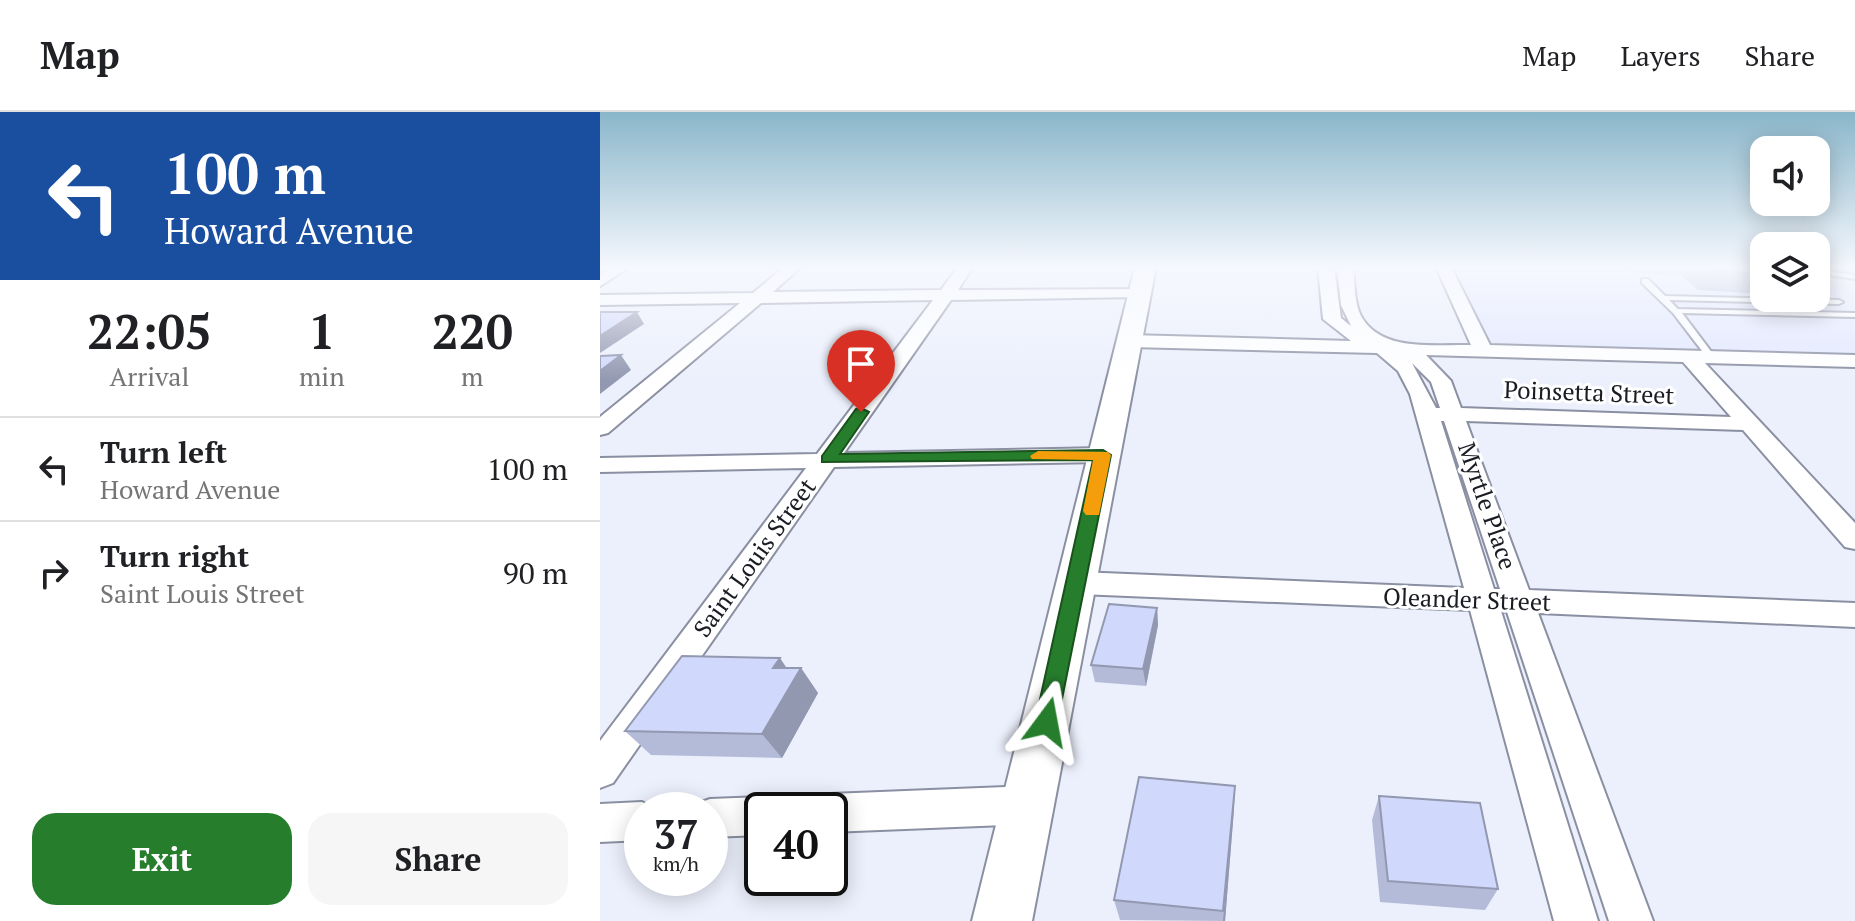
<!DOCTYPE html>
<html lang="en">
<head>
<meta charset="utf-8">
<style>
	:root { --surface:#fff; --page:#f6f6f6; --text:#202124; --muted:#757577; --line:#e0e0e0; --accent:#267e2d }
	body { margin:0; font-family:"PT Serif",serif; background:var(--page); color:var(--text); height:100vh; display:flex; flex-direction:column; font-size:30px; white-space:nowrap }
	* { box-sizing:border-box; margin:0 }
	p { font-size:26px; color:var(--muted) }
	.icon { flex:none; width:44px; height:44px; fill:none; stroke:currentColor; stroke-width:2; stroke-linecap:round; stroke-linejoin:round }
	.map { position:relative; flex:1; overflow:hidden }
	.side { display:flex; flex-direction:column; background:var(--surface); width:600px }
	.side>* { flex:none }
	.top-card { background:#1a4fa0; color:#fff; overflow:hidden }
	.controls { position:absolute; left:1150px; top:24px; display:grid; gap:16px }
	.controls a { display:grid; place-items:center; width:80px; height:80px; border-radius:16px; background:var(--surface); box-shadow:0 4px 20px #0003; font-size:40px }
	.speed { position:absolute; left:24px; top:680px; display:flex; gap:16px; font-size:40px; font-weight:700; text-align:center }
	.speed>* { display:grid; place-content:center; width:104px; height:104px; border-radius:50%; background:var(--surface); box-shadow:0 4px 20px #0003; line-height:1 }
	.speed small { font-size:20px; font-weight:400 }
	.speed .limit { border:4px solid #111; border-radius:12px; background:#fff; color:#111 }
	.pin { position:absolute; display:grid; place-items:center; width:68px; height:68px; color:#fff; margin:-82px -34px; border-radius:50% 50% 50% 0; rotate:-45deg; box-shadow:0 0 8px #0007 }
	.pin .icon { rotate:45deg }
	.me { position:absolute; width:88px; margin:-44px; rotate:13deg; stroke-linejoin:round; filter:drop-shadow(0 0 6px #0008) }
	.turn { display:flex; align-items:center; gap:28px; height:168px; padding:0 32px; font-size:36px }
	.turn .icon { width:104px; height:104px; stroke-width:2.5 }
	.turn b { display:block; font-size:56px; line-height:68px }
	.eta { display:flex; justify-content:space-evenly; align-items:center; height:136px; text-align:center }
	.eta b { font-size:48px; font-weight:700; line-height:56px }
	.primary-button { display:flex; gap:16px; margin-top:auto; padding:16px 32px }
	.primary-button a { flex:1; height:92px; border-radius:24px; background:var(--accent); color:#fff; font-size:32px; font-weight:700; line-height:92px; text-align:center }
	.primary-button a+a { background:var(--page); color:var(--text) }
	ul { padding:0; list-style:none }
	li { display:flex; align-items:center; gap:24px; height:104px; padding:0 32px; border-top:2px solid var(--line) }
	li div { flex:1 }
	li b { display:block; font-size:30px }
	li em { font-style:normal }
	header { display:flex; align-items:center; gap:48px; box-sizing:border-box; height:112px; padding:0 40px; background:var(--surface); border-bottom:2px solid var(--line) }
	header strong { font-size:38px }
	nav { display:flex; gap:44px; margin-inline-start:auto; font-size:28px }
	main { display:flex; flex:1; min-height:0 }
	.map>svg:first-child { display:block }
	.built { fill:#e2e8ff }
	.lines { fill:none; stroke-linecap:round; stroke-linejoin:round }
	.lane-casing { stroke:#8a8fa2; stroke-width:4 }
	.street-casing { stroke:#8a8fa2; stroke-width:4 }
	.secondary-casing { stroke:#8a8fa2; stroke-width:4 }
	.lane { fill:#fff; fill-rule:evenodd }
	.street { fill:#fff; fill-rule:evenodd }
	.secondary { fill:#fff; fill-rule:evenodd }
	.wall { fill:#b3bbd8 }
	.shaded-wall { fill:#9298b0 }
	.building { fill:#d0d9fb; stroke:#9298b0; stroke-width:2 }
	.route { fill:#267e2d; stroke:#19521d; stroke-width:2 }
	.slow { fill:#f59e0b }
	.labels { text-anchor:middle; stroke-width:6; stroke-linejoin:round; paint-order:stroke }
	.street-label { font-size:24px; fill:#1a1c23; stroke:#fff }
</style>
</head>
<body>
<header>
<strong>Map</strong>
<nav><a>Map</a><a>Layers</a><a>Share</a></nav>
</header>
<main>
<section class="side">
<div class="top-card">
<div class="turn"><svg class="icon" aria-label="left" viewBox="0 0 24 24"><path d="M17 20v-9H6M10 6l-5 5 5 5"/></svg><div><b>100 m</b>Howard Avenue</div></div>
</div>
<div class="eta">
<div><b>22:05</b><p>Arrival</p></div>
<div><b>1</b><p>min</p></div>
<div><b>220</b><p>m</p></div>
</div>
<ul>
<li><svg class="icon" aria-label="left" viewBox="0 0 24 24"><path d="M17 20v-9H6M10 6l-5 5 5 5"/></svg><div><b>Turn left</b><p>Howard Avenue</p></div><em>100 m</em></li>
<li><svg class="icon" aria-label="right" viewBox="0 0 24 24"><path d="M7 20v-9h11M14 6l5 5-5 5"/></svg><div><b>Turn right</b><p>Saint Louis Street</p></div><em>90 m</em></li>
</ul>
<div class="primary-button"><a>Exit</a><a>Share</a></div>
</section>
<div class="map">
<svg width="1255" height="809" viewBox="0 0 1255 809">
	<rect width="100%" height="100%" fill="#ecf0fc"/>
	<polygon class="built" points="850,155 1164,155 1164,186 1216,186 1216,155 1253,155 1255,245 889,234"/>
	<g class="lines">
		<g class="lane-casing">
			<g id="lane">
				<polygon points="1216,157 1255,163 1255,167 1216,161"/>
				<polygon points="1042,167 1048,167 1065,184 1239,188 1243,190 1239,192 1069,188 1078,197 1255,201 1255,205 1082,201 1116,246 1112,249 1109,248 1073,201 1042,171"/>
				<polygon points="1216,171 1224,177 1224,181 1216,180"/>
			</g>
		</g>
		<g class="street-casing">
			<g id="street">
				<polygon points="12,155 30,155 0,174 0,162"/>
				<polygon points="184,155 201,155 173,180 341,178 358,155 373,155 358,178 546,177 548,180 540,185 351,188 244,341 503,336 515,343 503,350 234,355 13,671 0,676 0,629 206,356 0,360 0,346 217,342 333,188 161,191 8,321 0,323 0,305 140,191 0,193 0,183 153,181"/>
				<path d="M718 155H734L741 206 751 214 741 193 737 155H753C755 171 754 190 761 204 781 241 837 232 871 233L836 155H851L890 233 1255 243V255L1105 251 1255 411V437L1245 435 1143 318 866 309 929 478 1255 491V515L938 501 1053 809H1009L907 500 901 499 998 809H954L870 498 479 482 469 478 465 471 469 464 479 460 864 476 810 282 798 259 777 241 530 235 521 229 530 223 751 229 723 207ZM826 243 1083 250 1131 305 861 296 851 269ZM812 251 831 270 840 296H836ZM841 309H844L900 477H894Z"/>
				<polygon points="428,674 442,680 447,693 442,706 428,712 230,720 230,698 212,698 216,688 230,682"/>
				<polygon points="162,685 176,690 179,698 162,698 162,723 110,725 110,698 94,698 96,692 110,687"/>
				<polygon points="42,690 57,698 42,698 42,728 0,730 0,692"/>
			</g>
		</g>
		<g class="secondary-casing">
			<polygon id="secondary" points="535,155 556,155 432,809 372,809"/>
		</g>
		<use href="#lane" class="lane"/>
		<use href="#street" class="street"/>
		<use href="#secondary" class="secondary"/>
	</g>
	<g class="wall">
		<polygon points="1027,155 1164,155 1164,182 1098,178 1081,163 1033,161"/>
		<polygon points="557,496 558,513 546,574 495,570 491,553"/>
		<polygon points="186,556 201,556 218,581 182,646 51,643 25,619"/>
		<polygon points="779,684 898,777 885,798 780,790 772,708"/>
		<polygon points="634,697 625,809 520,808 514,788"/>
	</g>
	<g class="shaded-wall">
		<polygon points="37,200 44,212 0,241 0,224"/>
		<polygon points="21,243 31,258 0,282 0,259"/>
		<polygon points="557,496 558,513 546,574 543,557"/>
		<polygon points="180,546 194,567 201,556 218,581 182,646 162,622 173,556"/>
		<polygon points="635,674 634,697 625,809 623,809"/>
	</g>
	<g class="building">
		<polygon points="1103,155 1164,155 1164,162 1107,158"/>
		<polygon points="0,200 37,200 0,224"/>
		<polygon points="21,243 0,259 0,244"/>
		<polygon points="509,492 557,496 543,557 491,553"/>
		<polygon points="82,544 180,546 173,556 201,556 162,622 25,619"/>
		<polygon points="539,665 635,674 623,799 514,788"/>
		<polygon points="779,684 880,691 898,777 788,769"/>
	</g>
	<linearGradient id="sky" x2="0" y2="1"><stop stop-color="#8ab6ca"/><stop offset="0.58" stop-color="#f6f8fe"/><stop offset="1" stop-color="#f6f8fe" stop-opacity="0"/></linearGradient>
	<rect width="1255" height="269" fill="url(#sky)"/>
	<polygon class="route" points="261,296 269,300 240,342 503,338 511,343 456,617 447,621 438,617 435,610 493,348 222,350 222,344 256,297"/>
	<polygon class="slow" points="438,339 508,340 511,343 499,403 486,403 483,399 493,348 432,347 430,344"/>
	<g class="labels">
		<g class="street-label">
			<text transform="translate(989 281) rotate(2)" y="8">Poinsetta Street</text>
			<text transform="translate(887 394) rotate(71)" y="8">Myrtle Place</text>
			<text transform="translate(155 446) rotate(-54)" y="8">Saint Louis Street</text>
			<text transform="translate(867 488) rotate(2)" y="8">Oleander Street</text>
		</g>
	</g>
</svg>
<div class="controls">
<a><svg class="icon" aria-label="sound" viewBox="0 0 24 24"><path d="M4 9h4l5-4v14l-5-4H4zM17 9q2 3 0 6"/></svg></a>
<a><svg class="icon" aria-label="layers" viewBox="0 0 24 24"><path d="M12 4l9 5-9 5-9-5zM3 14l9 5 9-5"/></svg></a>
</div>
<div class="speed"><div>37<small>km/h</small></div><div class="limit">40</div></div>
<div class="pin" style="left:261px;top:300px;background:#d93025"><svg class="icon" aria-label="arrive" viewBox="0 0 24 24"><path d="M6 21V4h12l-3 4 3 4H6"/></svg></div>
<svg class="me" style="left:447px;top:610px" viewBox="-20 -20 40 40"><path d="M0-17L14 15 0 8-14 15z" fill="#267e2d" stroke="#fff" stroke-width="4"/></svg>
</div>
</main>
</body>
</html>
